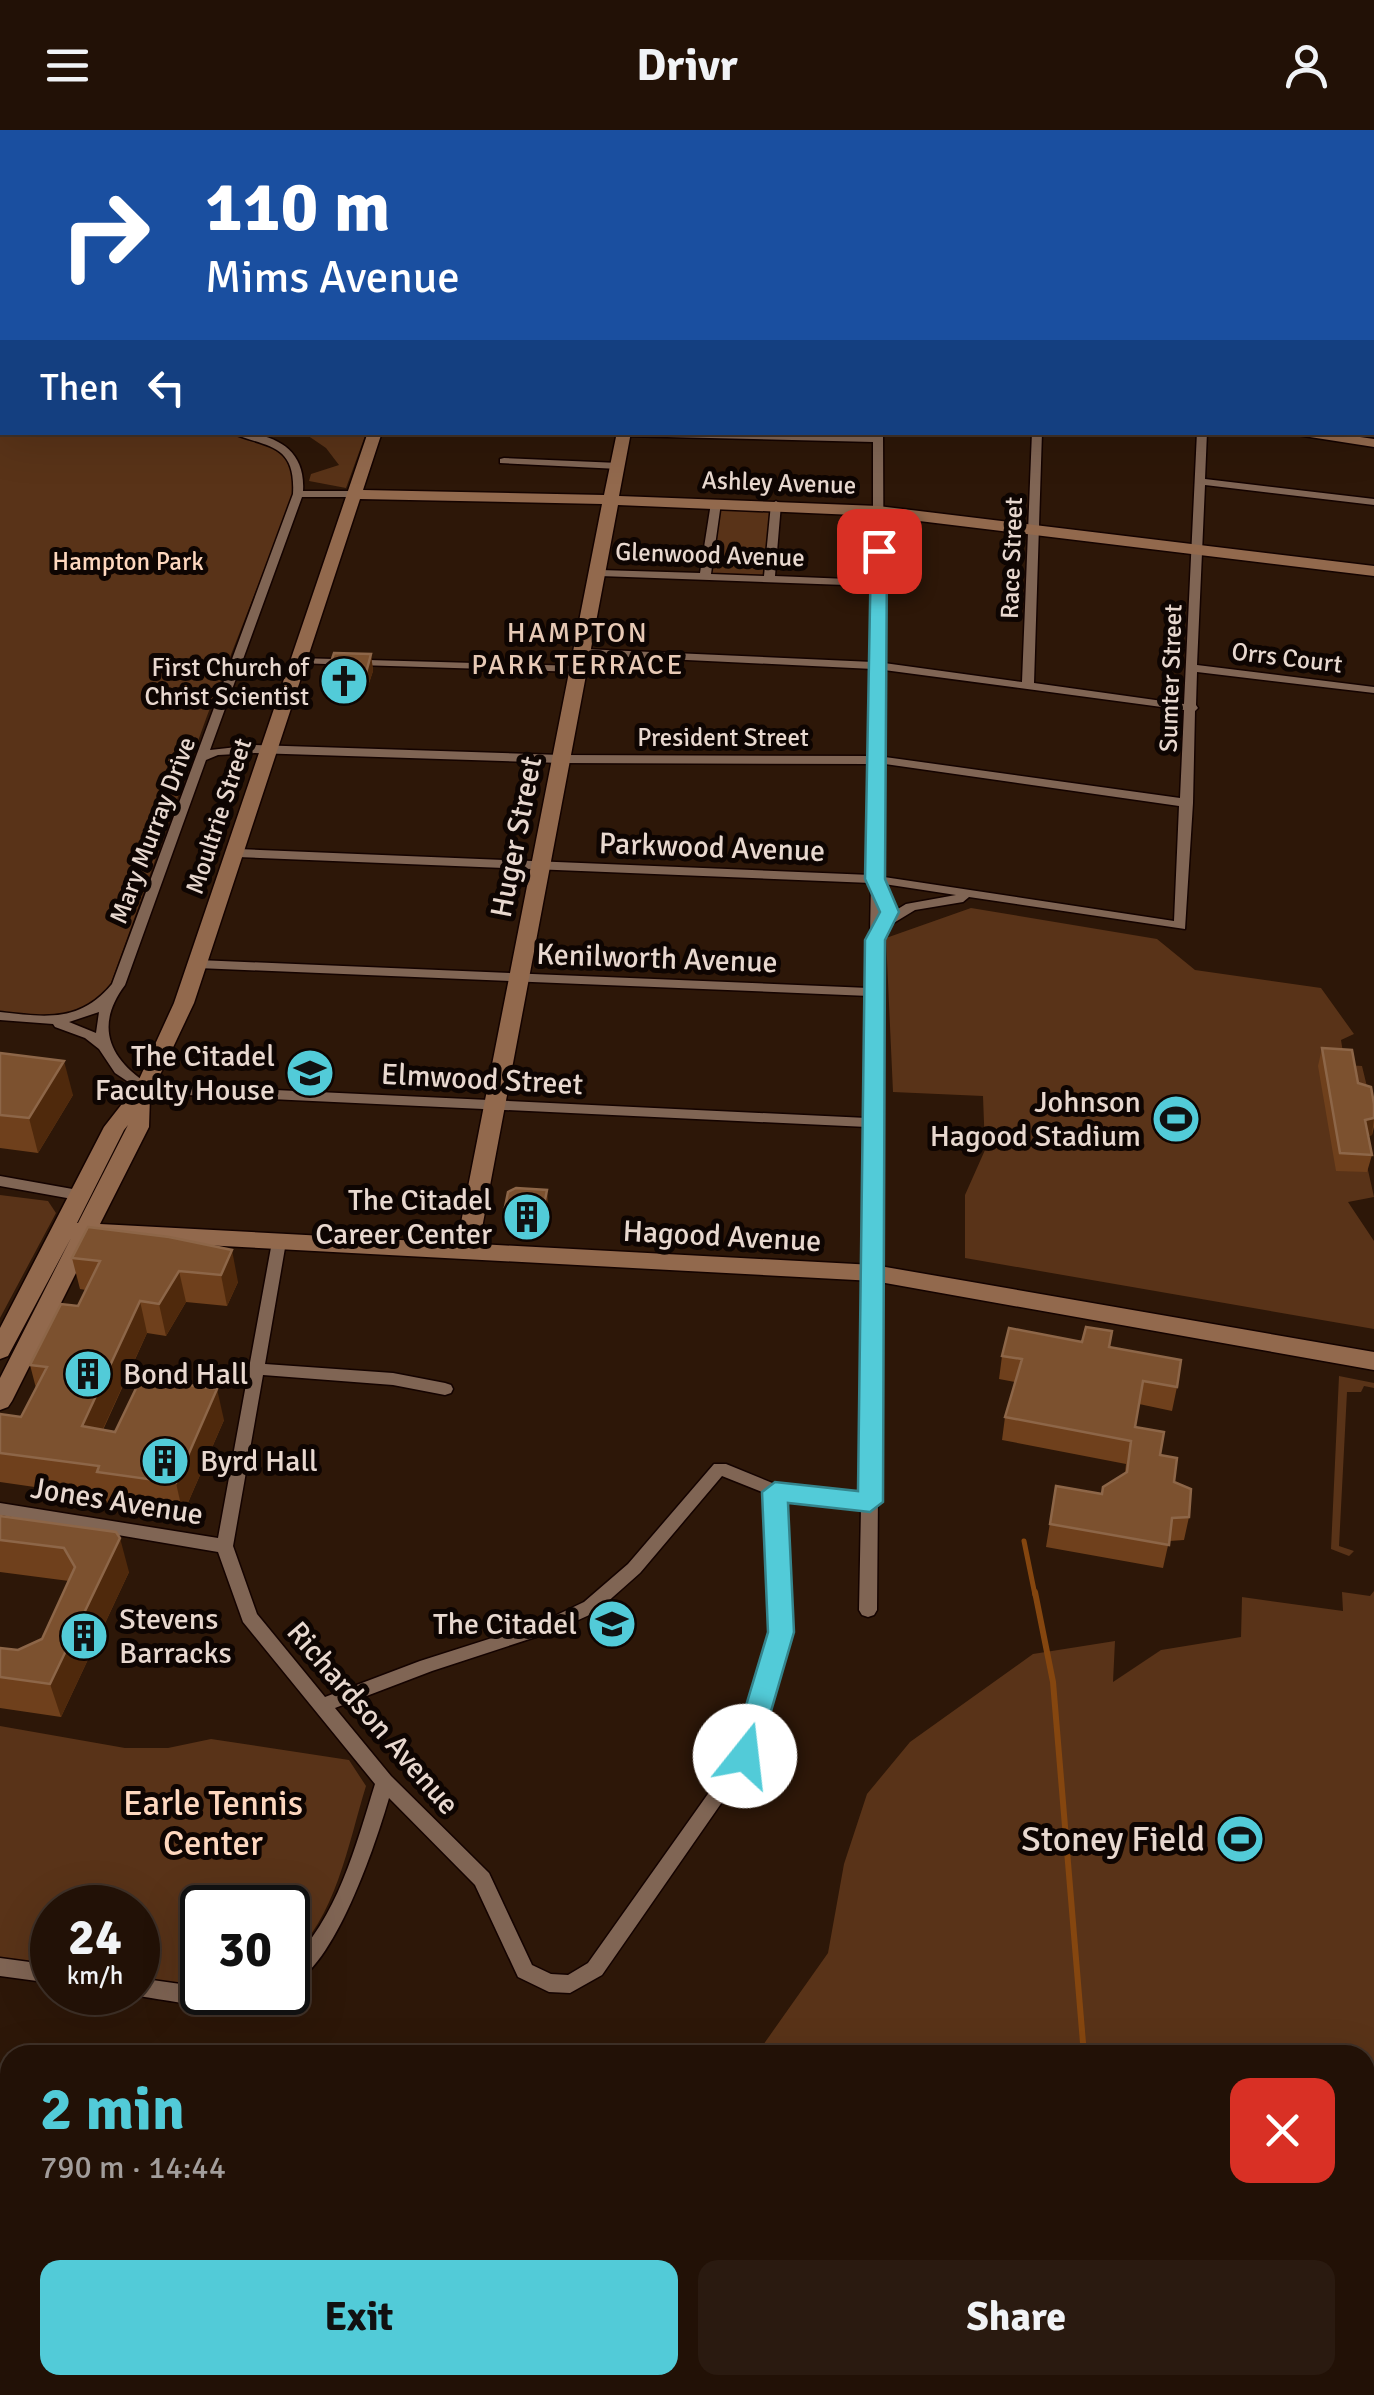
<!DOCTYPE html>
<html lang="en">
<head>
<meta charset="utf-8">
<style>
	:root { --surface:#221106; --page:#2a1a10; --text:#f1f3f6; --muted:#a29d9b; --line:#3f3128; --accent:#52cbd8 }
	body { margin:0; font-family:Signika,sans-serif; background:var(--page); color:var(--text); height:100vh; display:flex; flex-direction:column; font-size:38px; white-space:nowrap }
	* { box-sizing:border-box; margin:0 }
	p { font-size:32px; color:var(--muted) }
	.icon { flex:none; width:55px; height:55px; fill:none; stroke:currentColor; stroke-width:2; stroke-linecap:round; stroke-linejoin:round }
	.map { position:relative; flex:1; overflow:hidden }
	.drawer { position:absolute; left:0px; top:1915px; width:1375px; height:350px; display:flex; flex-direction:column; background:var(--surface); border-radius:30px 30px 0 0; box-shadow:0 10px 40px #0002,0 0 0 2px var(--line) }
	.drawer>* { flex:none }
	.hud { position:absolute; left:0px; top:0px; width:1375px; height:305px; box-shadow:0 10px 40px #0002,0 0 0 2px var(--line); background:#1a4fa0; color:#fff; overflow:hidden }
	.speed { position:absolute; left:30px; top:1755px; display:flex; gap:20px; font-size:50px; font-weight:700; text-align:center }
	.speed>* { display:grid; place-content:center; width:130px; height:130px; border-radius:50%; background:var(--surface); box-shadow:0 10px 40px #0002,0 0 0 2px var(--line); line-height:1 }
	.speed small { font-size:25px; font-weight:400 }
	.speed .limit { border:5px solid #111; border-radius:15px; background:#fff; color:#111 }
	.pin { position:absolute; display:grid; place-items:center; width:85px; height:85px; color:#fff; margin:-42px; border-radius:20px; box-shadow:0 5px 15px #0006 }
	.me { position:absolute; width:110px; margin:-55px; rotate:16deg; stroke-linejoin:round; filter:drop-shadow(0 0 8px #0008) }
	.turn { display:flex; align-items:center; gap:35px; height:210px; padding:0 40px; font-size:45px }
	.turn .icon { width:130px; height:130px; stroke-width:2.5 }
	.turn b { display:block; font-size:70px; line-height:85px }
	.then { display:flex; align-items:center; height:95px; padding:0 40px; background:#0003; gap:20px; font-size:38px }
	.round { display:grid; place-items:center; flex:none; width:105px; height:105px; border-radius:20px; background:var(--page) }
	.summary { display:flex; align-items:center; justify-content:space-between; height:170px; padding:0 40px }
	h1 { font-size:60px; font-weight:800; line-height:75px; color:var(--accent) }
	.button { display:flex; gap:20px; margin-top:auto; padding:20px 40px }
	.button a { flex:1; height:115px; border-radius:20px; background:var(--accent); color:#111; font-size:40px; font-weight:800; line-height:115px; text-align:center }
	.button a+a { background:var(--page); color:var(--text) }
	header { display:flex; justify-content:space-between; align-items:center; height:130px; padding:0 40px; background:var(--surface); font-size:45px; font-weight:800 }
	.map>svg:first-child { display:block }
	.green { fill:#593318 }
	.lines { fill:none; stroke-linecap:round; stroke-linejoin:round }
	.stream-far1 { stroke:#85460f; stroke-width:5 }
	.stream { stroke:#85460f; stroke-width:6 }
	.street-casing { stroke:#140300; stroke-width:3 }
	.secondary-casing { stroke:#140300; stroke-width:3 }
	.primary-casing { stroke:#140300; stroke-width:3 }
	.highway-casing { stroke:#140300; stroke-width:2 }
	.street { fill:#806554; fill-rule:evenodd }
	.secondary { fill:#92694d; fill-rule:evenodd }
	.primary { fill:#a36d47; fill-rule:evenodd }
	.highway { fill:#bb733e; fill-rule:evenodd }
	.wall { fill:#6f401c }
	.shaded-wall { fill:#4f290c }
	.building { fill:#7c512f; stroke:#8d6648; stroke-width:2.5 }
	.route { fill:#52cbd8; stroke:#35848c; stroke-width:2.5 }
	.labels { text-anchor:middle; stroke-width:10; stroke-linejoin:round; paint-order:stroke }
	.far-street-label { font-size:25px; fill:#e8d8cf; stroke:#0e0502 }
	.far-park-label { font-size:25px; fill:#fed7be; stroke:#0e0502 }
	.far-poi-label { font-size:25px; fill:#e8d8cf; stroke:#0e0502; text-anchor:end }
	.far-neighbourhood-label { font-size:28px; letter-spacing:2.5px; fill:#e7c9b5; stroke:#0e0502 }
	.street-label { font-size:30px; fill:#e8d8cf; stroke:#0e0502 }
	.poi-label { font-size:30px; fill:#e8d8cf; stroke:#0e0502; text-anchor:end }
	.near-park-label { font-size:35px; fill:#fed7be; stroke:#0e0502 }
	.near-poi-label { font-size:35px; fill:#e8d8cf; stroke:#0e0502; text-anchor:end }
</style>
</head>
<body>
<header><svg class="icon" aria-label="menu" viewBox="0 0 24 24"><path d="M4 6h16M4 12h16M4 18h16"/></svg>Drivr<svg class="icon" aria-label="person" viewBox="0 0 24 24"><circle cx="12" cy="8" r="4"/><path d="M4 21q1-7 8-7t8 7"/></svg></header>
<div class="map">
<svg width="1374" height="2265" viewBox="0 0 1374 2265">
	<rect width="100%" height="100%" fill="#2d1708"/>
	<g class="green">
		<path d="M0 283 2 302H225L269 316 291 331 296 341 294 363 207 586 111 853C83 893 44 887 0 882Z"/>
		<polygon points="304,303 366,303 346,358 309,351 311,344 339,335 326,318"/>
		<polygon points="720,375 772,376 766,447 710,445"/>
		<polygon points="971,778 1157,809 1195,840 1321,858 1354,904 1341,910 1345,935 1362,936 1370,969 1366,1005 1361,1009 1374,1067 1348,1072 1374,1111 1374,1199 965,1128 965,1065 985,1020 983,966 893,962 886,808"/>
		<polygon points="0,1065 48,1071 56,1083 0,1188"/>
		<polygon points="1339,1246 1374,1253 1374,1258 1364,1256 1361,1262 1347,1262 1339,1416 1354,1421 1349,1426 1331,1419"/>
		<polygon points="1374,1461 1374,1951 1365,1949 1365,1925 756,1925 828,1823 844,1734 867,1664 910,1612 1033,1524 1115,1511 1113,1552 1161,1520 1241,1507 1242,1467 1343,1481 1342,1462 1370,1466"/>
		<path d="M0 1596 125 1618H168L211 1609 349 1630 366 1656C348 1714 336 1789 288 1830V1778H202V1857L138 1852V1778H52V1841L0 1834Z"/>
		<polygon points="1365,2203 1374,2205 1374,2265 195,2265 224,2255 1365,2255"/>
	</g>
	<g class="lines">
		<polyline class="stream-far1" points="1024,1411 1035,1465"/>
		<g class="stream">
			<polyline points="1035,1462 1053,1552 1084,1925"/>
			<polyline points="1100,2255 1101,2265"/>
		</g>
		<g class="street-casing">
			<g id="street">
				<polygon points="42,0 51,0 49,2 40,2"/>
				<polygon points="456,0 464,0 462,2 454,2"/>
				<polygon points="625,0 633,0 632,2 624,2"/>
				<rect x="876" y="0" width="8" height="2"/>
				<rect x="1078" y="0" width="8" height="2"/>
				<rect x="1338" y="0" width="8" height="2"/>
				<rect x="1355" y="0" width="8" height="2"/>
				<rect x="1372" y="27" width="2" height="5"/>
				<rect x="0" y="39" width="2" height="5"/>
				<polygon points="0,96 2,97 2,102 0,102"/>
				<polygon points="2,142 2,149 0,150 0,143"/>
				<polygon points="1372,150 1374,151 1374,157 1372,156"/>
				<polygon points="1372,227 1374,228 1374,253 1372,252"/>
				<rect x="0" y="277" width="2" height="6"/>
				<path d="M229 302C269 302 306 315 303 361H356L361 364 356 367H302L210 620 255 615 561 625 873 626V539L584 525 578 522 584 519 873 532V456L600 446 595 443 600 440 700 443 711 373 716 370 721 373 711 444 764 446 771 374 776 371 781 374 775 446 873 450V312L624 306 619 302 873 306V302H883L884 533 1022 552 1032 302H1042L1034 553 1184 574 1197 302H1207L1205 349 1374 369V375L1205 355 1197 535 1374 557V563L1197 542 1196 575 1198 578 1195 581 1193 673 1185 799 969 767 963 772 915 780 892 794H883L877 1480 874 1485 868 1487 862 1485 859 1480 861 1378 784 1371 790 1502 754 1626 602 1845 570 1863 549 1862 518 1847 475 1755 389 1668C376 1713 334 1840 288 1856V1835C337 1790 356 1715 375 1654L243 1492 218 1422 0 1385V1373L218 1408 272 1112 279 1107 286 1112 265 1234 393 1243 445 1253 451 1255 453 1259 451 1263 445 1265 393 1255 263 1245 233 1416 257 1484 325 1567 420 1531 542 1492 584 1472 628 1434 714 1334H726L787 1359 861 1365 867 997 145 963 115 943 99 919 85 908 55 897 53 894 0 890V882C45 887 80 893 112 854L293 364C296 312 266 318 229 302ZM884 540 1184 580 1180 668 885 627ZM255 623 561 633 873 634 871 745 238 719 232 723 238 727 871 753 869 858 198 830 191 834 198 838 869 866 867 988 148 954C108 928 95 895 125 855L206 630 218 625ZM885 634 1179 676 1174 791 884 747ZM884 754 956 765 906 774 883 788ZM99 882 96 903 69 892ZM722 1346 767 1364 772 1502 737 1623 588 1833 568 1845 551 1844 532 1835 489 1743 391 1646 335 1578 432 1541 554 1501 596 1482 640 1443Z"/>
				<polygon points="504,328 619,333 624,336 619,339 500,333 500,329"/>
				<polygon points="298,528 580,536 586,539 580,542 294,533 294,529"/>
				<polygon points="0,1046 78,1060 85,1065 78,1070 0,1056"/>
				<polygon points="0,1828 52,1835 52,1853 0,1846"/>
				<path d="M138 1848 202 1857V1862H270L267 1868C224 1884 181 1872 138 1866L131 1862H138Z"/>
				<polygon points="0,2076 10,2077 10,2097 0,2096"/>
			</g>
		</g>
		<g class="secondary-casing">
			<g id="secondary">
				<rect x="1372" y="74" width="2" height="8"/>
				<rect x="0" y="175" width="2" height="8"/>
				<path d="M368 302H382L363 360 604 365 617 302H631L619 366 878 376 1374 436V446L878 386 618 375 479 1114 874 1135 1374 1222V1240L874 1151 93 1109 12 1271 8 1277 0 1280V1248L71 1108 8 1226 0 1229V1198L104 997 136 956 174 873ZM360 369 602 374 457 1113 100 1094 149 997 150 966 194 873ZM128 995 78 1093H77L124 1000Z"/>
				<polygon points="1278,302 1325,302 1374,309 1374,317"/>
			</g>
		</g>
		<g class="primary-casing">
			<g id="primary">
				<polygon points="1203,0 1271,0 1202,2"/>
				<polygon points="0,13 2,14 2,22 0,21"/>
			</g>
		</g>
		<g class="highway-casing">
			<polygon id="highway" points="1372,38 1374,39 1374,49 1372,49"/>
		</g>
		<use href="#street" class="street"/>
		<use href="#secondary" class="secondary"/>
		<use href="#primary" class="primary"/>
		<use href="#highway" class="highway"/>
	</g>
	<g class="wall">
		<polygon points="371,524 373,541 367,559 330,558 328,541"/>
		<polygon points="1322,918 1358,953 1374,974 1374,997 1372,1005 1368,1006 1372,1025 1367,1042 1336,1041 1318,936"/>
		<polygon points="0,923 73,965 38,1023 0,1018"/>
		<polygon points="547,1060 548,1078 543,1103 512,1101 512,1095 506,1095 505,1077"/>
		<polygon points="169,1107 238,1152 227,1176 186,1172 166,1206 147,1203 103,1300 115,1302 224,1290 183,1384 105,1373 104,1367 0,1352 0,1284 21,1287 36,1258 30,1235 78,1176 86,1160 80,1159 72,1128"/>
		<polygon points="1109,1217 1177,1257 1172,1281 1139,1274 1135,1297 1160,1325 1189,1387 1184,1410 1169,1411 1163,1438 1046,1417 1056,1356 1102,1364 1125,1343 1126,1334 1002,1310 1005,1287 1015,1252 999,1249 1002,1226"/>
		<polygon points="0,1386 129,1442 61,1587 0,1578 0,1518 18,1520 42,1509 69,1451 0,1442"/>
	</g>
	<g class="shaded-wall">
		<polygon points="371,524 373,541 367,559 366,543"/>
		<polygon points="64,931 73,965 38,1023 29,988"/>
		<polygon points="1374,988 1372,1005 1361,1008 1365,990"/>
		<polygon points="547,1060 548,1078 543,1103 542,1085"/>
		<polygon points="232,1120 238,1152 227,1176 221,1145"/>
		<polygon points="179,1141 186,1172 166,1206 159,1174"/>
		<polygon points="140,1171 147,1203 90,1327 82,1296"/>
		<polygon points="217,1259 224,1290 183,1384 176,1353"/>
		<polygon points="120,1408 129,1442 61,1587 50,1554"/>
	</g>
	<g class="building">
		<polygon points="703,0 725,0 726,2 705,2"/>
		<polygon points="334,523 371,524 366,543 328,541"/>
		<polygon points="1322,918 1352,920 1358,953 1371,957 1374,974 1374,988 1365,990 1372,1025 1340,1023"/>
		<polygon points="0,923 64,931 29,988 0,985"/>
		<polygon points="516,1058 547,1060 542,1085 511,1084 512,1077 505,1077 508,1062"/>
		<polygon points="88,1097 169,1107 232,1120 221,1145 179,1141 159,1174 140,1171 82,1296 115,1302 141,1248 217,1259 176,1353 97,1342 99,1336 0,1323 0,1284 21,1287 47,1237 30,1235 61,1174 78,1176 100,1131 72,1128"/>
		<polygon points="1086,1197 1112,1201 1109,1217 1181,1230 1177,1257 1143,1251 1135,1297 1164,1302 1160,1325 1177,1328 1174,1352 1191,1359 1189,1387 1172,1388 1169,1415 1050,1394 1056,1356 1102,1364 1103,1357 1127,1342 1131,1311 1005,1287 1022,1229 1002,1226 1009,1198 1082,1212"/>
		<polygon points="0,1386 116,1402 120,1408 50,1554 0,1547 0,1518 18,1520 42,1509 75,1437 64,1418 0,1410"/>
	</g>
	<polygon class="route" points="879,416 887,421 885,749 899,782 885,810 883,1372 870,1382 788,1373 794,1502 758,1626 754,1634 735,1634 731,1626 768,1502 762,1362 775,1352 858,1361 865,810 880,782 865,749 871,421"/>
	<defs>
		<g id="church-disc" transform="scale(2.5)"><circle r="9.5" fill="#52cbd8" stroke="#0e0502"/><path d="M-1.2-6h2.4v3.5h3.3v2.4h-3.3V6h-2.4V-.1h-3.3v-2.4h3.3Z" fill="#111"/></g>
		<g id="school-disc" transform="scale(2.5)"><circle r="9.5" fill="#52cbd8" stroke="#0e0502"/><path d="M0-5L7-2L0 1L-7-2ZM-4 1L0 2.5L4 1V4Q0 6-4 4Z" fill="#111"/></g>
		<g id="stadium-disc" transform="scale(2.5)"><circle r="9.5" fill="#52cbd8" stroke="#0e0502"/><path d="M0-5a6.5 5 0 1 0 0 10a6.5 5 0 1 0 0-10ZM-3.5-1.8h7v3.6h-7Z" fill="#111"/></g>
		<g id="building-disc" transform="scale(2.5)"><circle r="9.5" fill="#52cbd8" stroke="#0e0502"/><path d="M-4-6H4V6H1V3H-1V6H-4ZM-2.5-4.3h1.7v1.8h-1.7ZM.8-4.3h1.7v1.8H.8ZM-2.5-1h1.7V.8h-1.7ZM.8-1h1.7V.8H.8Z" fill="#111"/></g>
		<g id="university-disc" transform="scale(2.5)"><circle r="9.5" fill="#52cbd8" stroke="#0e0502"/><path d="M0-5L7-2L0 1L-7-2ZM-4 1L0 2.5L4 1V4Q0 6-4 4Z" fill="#111"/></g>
	</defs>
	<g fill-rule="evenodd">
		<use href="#church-disc" x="344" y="551"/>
		<use href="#school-disc" x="310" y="943"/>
		<use href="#stadium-disc" x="1176" y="989"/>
		<use href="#building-disc" x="527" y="1087"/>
		<use href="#building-disc" x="88" y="1244"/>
		<use href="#building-disc" x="165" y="1331"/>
		<use href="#university-disc" x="612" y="1494"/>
		<use href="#building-disc" x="84" y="1506"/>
		<use href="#stadium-disc" x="1240" y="1709"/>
	</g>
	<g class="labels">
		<g class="far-street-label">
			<text transform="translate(779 352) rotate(2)" y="9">Ashley Avenue</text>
			<text transform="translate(710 424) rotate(2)" y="9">Glenwood Avenue</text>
			<text transform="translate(1011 428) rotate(-88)" y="9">Race Street</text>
			<text transform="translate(1287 527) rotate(7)" y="9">Orrs Court</text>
			<text transform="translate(1170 548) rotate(-88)" y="9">Sumter Street</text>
			<text x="723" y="616">President Street</text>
			<text transform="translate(218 686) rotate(-72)" y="9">Moultrie Street</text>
			<text transform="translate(152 700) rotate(-69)" y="9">Mary Murray Drive</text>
		</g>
		<g class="far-park-label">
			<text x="128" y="440">Hampton Park</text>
		</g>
		<g class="far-poi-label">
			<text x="309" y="546">First Church of<tspan x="309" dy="29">Christ Scientist</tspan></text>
		</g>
		<g class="far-neighbourhood-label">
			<text x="578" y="512">HAMPTON<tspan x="578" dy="32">PARK TERRACE</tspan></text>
		</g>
		<g class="street-label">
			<text transform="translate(516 707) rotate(-79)" y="10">Huger Street</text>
			<text transform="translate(712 717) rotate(2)" y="10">Parkwood Avenue</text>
			<text transform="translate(657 828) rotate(2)" y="10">Kenilworth Avenue</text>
			<text transform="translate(482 949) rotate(3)" y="10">Elmwood Street</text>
			<text transform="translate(722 1106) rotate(3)" y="10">Hagood Avenue</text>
			<text transform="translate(117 1371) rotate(9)" y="10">Jones Avenue</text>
			<text transform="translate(373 1588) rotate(49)" y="10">Richardson Avenue</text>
		</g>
		<g class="poi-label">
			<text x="275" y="936">The Citadel<tspan x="275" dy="34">Faculty House</tspan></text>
			<text x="1141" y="982">Johnson<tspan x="1141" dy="34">Hagood Stadium</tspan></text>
			<text x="492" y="1080">The Citadel<tspan x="492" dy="34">Career Center</tspan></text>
			<text x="123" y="1254" text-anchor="start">Bond Hall</text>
			<text x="200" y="1341" text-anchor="start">Byrd Hall</text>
			<text x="119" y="1499" text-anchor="start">Stevens<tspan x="119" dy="34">Barracks</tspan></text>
			<text x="577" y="1504">The Citadel</text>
		</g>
		<g class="near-park-label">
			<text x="213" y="1685">Earle Tennis<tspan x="213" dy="40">Center</tspan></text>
		</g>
		<g class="near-poi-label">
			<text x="1205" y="1721">Stoney Field</text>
		</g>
	</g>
</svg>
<div class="speed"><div>24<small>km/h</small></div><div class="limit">30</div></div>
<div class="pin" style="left:879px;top:421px;background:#d93025"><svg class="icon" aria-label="arrive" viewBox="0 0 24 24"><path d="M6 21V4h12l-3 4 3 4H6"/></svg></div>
<svg class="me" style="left:745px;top:1626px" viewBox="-20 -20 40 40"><circle r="19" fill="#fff"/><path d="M0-13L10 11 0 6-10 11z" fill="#52cbd8"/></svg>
<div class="hud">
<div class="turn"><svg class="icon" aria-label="right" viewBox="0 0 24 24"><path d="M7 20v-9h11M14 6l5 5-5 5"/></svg><div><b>110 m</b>Mims Avenue</div></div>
<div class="then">Then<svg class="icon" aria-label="left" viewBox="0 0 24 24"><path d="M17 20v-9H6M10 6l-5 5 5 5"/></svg></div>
</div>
<section class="drawer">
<div class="summary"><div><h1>2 min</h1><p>790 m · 14:44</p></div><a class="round" style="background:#d93025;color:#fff"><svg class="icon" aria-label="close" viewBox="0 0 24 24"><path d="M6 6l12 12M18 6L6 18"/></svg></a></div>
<div class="button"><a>Exit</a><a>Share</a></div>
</section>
</div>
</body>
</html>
